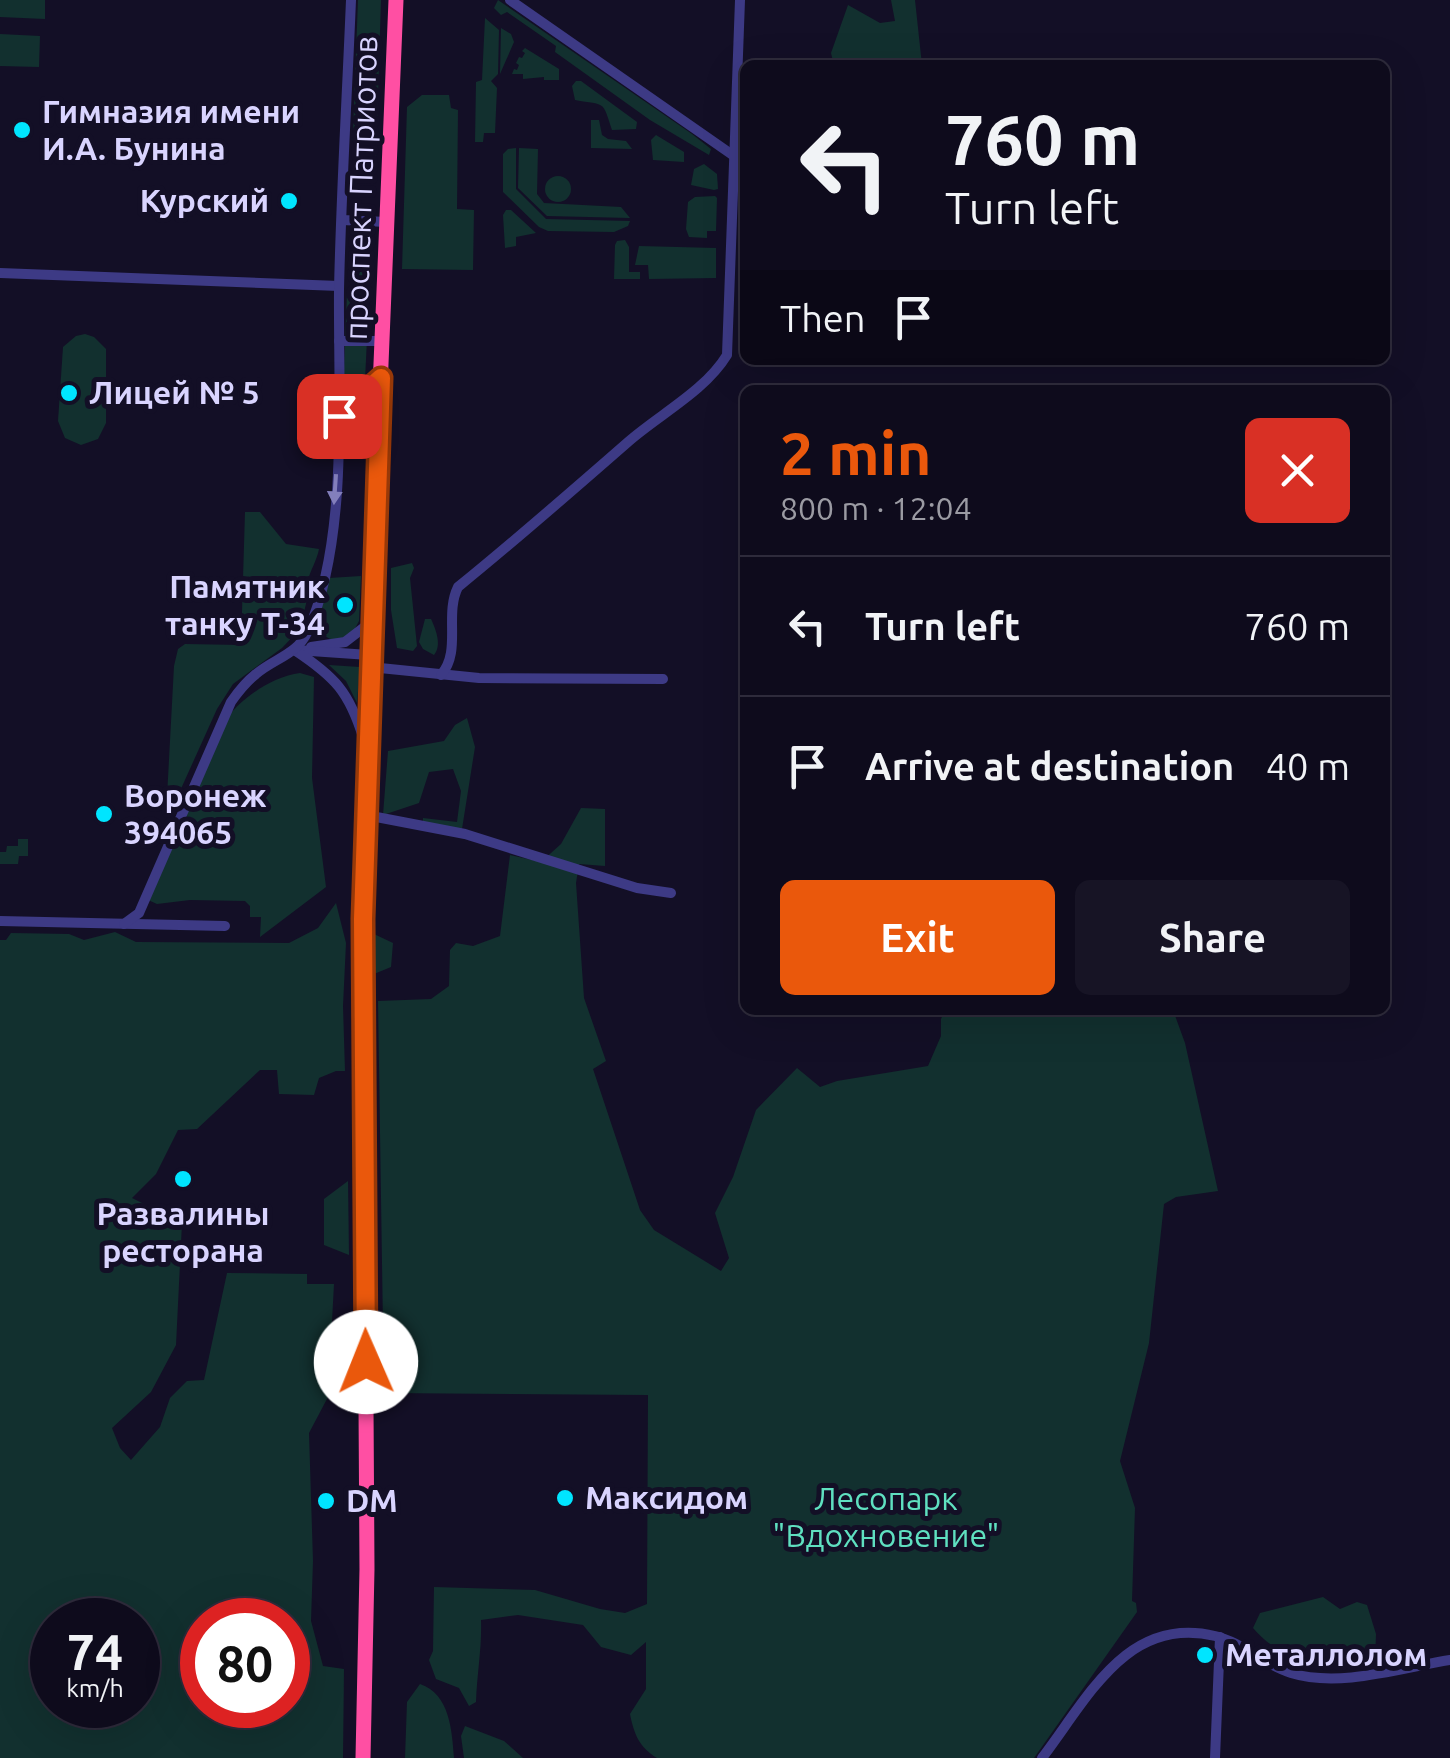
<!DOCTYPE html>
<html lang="en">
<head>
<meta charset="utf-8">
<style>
	:root { --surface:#0e0b1c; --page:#171425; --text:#f1f3f6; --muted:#9b9ba3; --line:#2e2b3b; --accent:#ea580c }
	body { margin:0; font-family:Ubuntu,sans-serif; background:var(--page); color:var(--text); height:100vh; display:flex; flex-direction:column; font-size:38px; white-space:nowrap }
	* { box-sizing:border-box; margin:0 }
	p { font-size:32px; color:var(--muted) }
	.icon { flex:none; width:55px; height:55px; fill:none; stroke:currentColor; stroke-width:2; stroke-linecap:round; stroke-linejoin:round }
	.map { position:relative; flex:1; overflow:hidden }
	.drawer { position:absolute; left:740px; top:385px; width:650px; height:630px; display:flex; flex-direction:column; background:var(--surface); border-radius:15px; box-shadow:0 10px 40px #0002,0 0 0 2px var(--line) }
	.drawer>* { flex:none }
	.hud { position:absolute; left:740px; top:60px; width:650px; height:305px; border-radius:15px; box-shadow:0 10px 40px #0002,0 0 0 2px var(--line); background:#0e0b1c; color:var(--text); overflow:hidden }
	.speed { position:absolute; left:30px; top:1598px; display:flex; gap:20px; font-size:50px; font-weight:700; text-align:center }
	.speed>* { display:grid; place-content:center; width:130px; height:130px; border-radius:50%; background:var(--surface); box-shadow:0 10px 40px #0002,0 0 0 2px var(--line); line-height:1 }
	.speed small { font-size:25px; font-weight:400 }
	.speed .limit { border:15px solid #d22; background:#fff; color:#111 }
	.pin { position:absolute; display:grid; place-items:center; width:85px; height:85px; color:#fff; margin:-42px; border-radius:20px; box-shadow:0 5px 15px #0006 }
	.me { position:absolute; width:110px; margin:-55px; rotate:359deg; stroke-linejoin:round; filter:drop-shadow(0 0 8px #0008) }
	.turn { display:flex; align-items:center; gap:35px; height:210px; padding:0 40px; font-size:45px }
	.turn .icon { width:130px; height:130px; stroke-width:2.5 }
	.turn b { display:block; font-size:70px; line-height:85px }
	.then { display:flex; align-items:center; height:95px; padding:0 40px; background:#0003; gap:20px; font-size:38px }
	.round { display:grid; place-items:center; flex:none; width:105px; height:105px; border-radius:15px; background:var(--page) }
	.summary { display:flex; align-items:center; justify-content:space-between; height:170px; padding:0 40px }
	h1 { font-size:60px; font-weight:700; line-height:75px; color:var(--accent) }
	.cta { display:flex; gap:20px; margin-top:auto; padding:20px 40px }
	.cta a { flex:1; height:115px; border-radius:15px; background:var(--accent); color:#fff; font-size:40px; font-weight:700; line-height:115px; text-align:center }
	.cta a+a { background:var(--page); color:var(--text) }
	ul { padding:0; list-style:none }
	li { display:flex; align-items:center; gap:30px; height:140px; padding:0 40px; border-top:2px solid var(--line) }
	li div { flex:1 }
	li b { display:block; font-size:38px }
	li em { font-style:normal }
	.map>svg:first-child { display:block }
	.green { fill:#12302f; fill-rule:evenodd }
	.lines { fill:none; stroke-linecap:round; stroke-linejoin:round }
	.minor { stroke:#3d3a85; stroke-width:10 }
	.highway { stroke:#ff4fa3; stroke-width:15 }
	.oneway { fill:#837fbc }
	.route-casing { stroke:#983908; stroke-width:25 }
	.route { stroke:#ea580c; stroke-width:18 }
	.poi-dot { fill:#00e5ff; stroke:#130f26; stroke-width:4 }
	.labels { text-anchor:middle; stroke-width:10; stroke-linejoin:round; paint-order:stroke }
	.poi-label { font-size:32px; font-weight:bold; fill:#d9d4ff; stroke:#130f26; text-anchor:start }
	.street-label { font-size:32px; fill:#d9d4ff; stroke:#130f26 }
	.park-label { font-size:32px; fill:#5fe0c0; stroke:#130f26 }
</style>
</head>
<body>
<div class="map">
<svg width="1450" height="1758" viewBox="0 0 1450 1758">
	<rect width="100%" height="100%" fill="#130f26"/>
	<g class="green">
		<polygon points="0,0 45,0 45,19 0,17"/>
		<polygon points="358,0 381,0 376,159 352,158"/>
		<polygon points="498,0 692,134 711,149 709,155 650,120 555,52 556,46 507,12 501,15 494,8"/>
		<polygon points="891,0 915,0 922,65 834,65 831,53 848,5 880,23 895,21"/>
		<polygon points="485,18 499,30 498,74 491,81 497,88 495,133 484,133 483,142 475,142 476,82 482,80"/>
		<polygon points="501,28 511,34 514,42 500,74"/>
		<polygon points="0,34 40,36 39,67 0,66"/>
		<polygon points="525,48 559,69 559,80 544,80 544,77 523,79 523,74 512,74 514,69 517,70 519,65 516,63 519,57 522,58 525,53 522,51"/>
		<path d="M576 81H581L637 122 636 129 612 130C602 99 606 106 575 100L572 86Z"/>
		<polygon points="422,95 449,95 451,108 458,110 457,209 474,210 473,270 402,269 407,107"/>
		<polygon points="591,120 599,120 602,135 608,139 626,141 632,149 591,148"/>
		<polygon points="656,135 684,152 684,162 653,160 651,140"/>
		<polygon points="516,148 516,189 546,219 630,221 628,226 614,232 548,231 539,227 503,192 503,154 508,149"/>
		<polygon points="519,148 538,149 537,194 544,203 621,207 630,218 547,216 518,188"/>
		<polygon points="704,164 717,174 718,189 714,190 691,185 694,169"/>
		<circle cx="558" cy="189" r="13"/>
		<polygon points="715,196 717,198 716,231 707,231 707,238 689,237 686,229 688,202 695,197"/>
		<polygon points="506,210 511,210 536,233 516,237 516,246 505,248 503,215"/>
		<polygon points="360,231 368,231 372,235 364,401 342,419 347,292 357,292"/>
		<polygon points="625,240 629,247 629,272 640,272 640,279 614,279 615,245 617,241"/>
		<polygon points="639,246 716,248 716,278 649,279 648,265 635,265"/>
		<polygon points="85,334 94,337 106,349 106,423 98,439 81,445 65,438 58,421 63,347 76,336"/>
		<path d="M245 512H260L286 544 319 549C317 560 310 571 307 583L310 587 300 629 282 648 233 684 217 709 175 802 167 797 174 666 178 649 185 644 241 645Z"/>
		<polygon points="412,563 414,568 410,578 417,646 413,651 397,648 391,610 391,568"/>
		<polygon points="361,576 359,621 351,636 334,641 321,634 314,624 329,578"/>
		<path d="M425 619H431C436 630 442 645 434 655L423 649 419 642Z"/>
		<polygon points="329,665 360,667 357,703 346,681"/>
		<path d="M300 673 314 677 312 778 326 887 260 937 261 917H250V906L245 901 190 900 157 904 146 899 223 723C239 700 270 677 300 673Z"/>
		<polygon points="467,718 475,747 462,829 423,823 423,818 457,822 461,791 453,769 429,772 419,803 383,815 388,751 444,741 455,725"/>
		<path d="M581 808 605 809V866L579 864 576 883 584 998 606 1061 593 1069 640 1210 654 1230 721 1271 729 1258 715 1213 733 1177 756 1110 797 1068 820 1087 837 1081 928 1066 941 1036V1019L945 1010H1173L1185 1043 1218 1191 1176 1197 1164 1204 1149 1343 1120 1461 1135 1508 1132 1601 1136 1603 1137 1612 1034 1758H657C639 1747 634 1734 630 1714L646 1689V1642L631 1655 601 1647 583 1625 518 1615 481 1620C482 1648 477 1673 476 1702L469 1706 459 1688 436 1679 429 1660 433 1651 434 1587 535 1590 600 1609 625 1613 647 1604 648 1395 384 1393 378 1001 431 999 449 986 450 950 456 943 473 946 500 936 510 855 541 862 561 844Z"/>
		<polygon points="18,839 28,839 28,856 19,856 18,864 0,864 0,852 6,852 7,846 18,846"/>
		<path d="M336 903 346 943 343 1006 345 1071H336L319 1078 314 1095 279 1094 277 1070H260L197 1129 178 1130 156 1174 132 1198 182 1223 176 1345 151 1392 112 1428 120 1448 131 1460 160 1427 170 1398 187 1381 204 1380 227 1273 307 1274V1284H334L328 1397 309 1433 313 1561 311 1621 323 1666 344 1669 343 1758H0V940H6L11 933 69 934 84 940 115 932 136 942 289 943 318 928ZM52 1620H138V1705H52ZM202 1620H288V1705H202Z"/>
		<polygon points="374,934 393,943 391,967 374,974"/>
		<polygon points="348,1181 349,1255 324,1245 324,1199"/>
		<path d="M1323 1597 1340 1609 1357 1602 1367 1605 1376 1634 1375 1662C1328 1663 1285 1666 1253 1628L1260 1613Z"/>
		<path d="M420 1684C450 1694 452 1731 454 1758H405L407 1702Z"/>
		<polygon points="465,1726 504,1741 523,1758 464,1758 461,1736"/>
	</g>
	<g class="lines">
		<g class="minor">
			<polyline points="510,0 734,156"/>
			<polyline points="342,220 387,222"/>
			<polyline points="0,273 339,286"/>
			<polyline points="339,341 383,341"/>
			<polyline points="339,416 380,379"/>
			<polyline points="311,647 345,642 371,622"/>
			<polyline points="296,650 369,655 380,668 479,678 663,679"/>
			<path d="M296 651C335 677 349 692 363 737"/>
			<path d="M441 675C462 651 444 615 458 587 516 540 572 491 628 442 660 414 705 391 727 355L740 0"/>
			<polyline points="366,815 465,834 637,888 671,893"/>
			<polyline points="0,921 225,926"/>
			<path d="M124 924 139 913 231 702C238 692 246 682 256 674 275 658 297 655 308 631 349 538 338 392 339 290 341 194 347 97 351 0"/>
			<path d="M1042 1758C1088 1698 1127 1615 1215 1636 1242 1642 1264 1665 1291 1673 1339 1688 1401 1668 1450 1660"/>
			<polyline points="1215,1758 1220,1637"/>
		</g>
		<polyline class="highway" points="363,1758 367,1569 363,919 369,655 396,0"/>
	</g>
	<defs><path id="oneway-solid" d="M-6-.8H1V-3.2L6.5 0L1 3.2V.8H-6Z" transform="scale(2.5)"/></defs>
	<use class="oneway" href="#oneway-solid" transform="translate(335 489) rotate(94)"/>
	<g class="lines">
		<g class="route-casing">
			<polyline id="route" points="339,416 381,378 363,919 366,1362"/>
		</g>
		<use href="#route" class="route"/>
	</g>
	<g class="poi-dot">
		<circle cx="22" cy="130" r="10"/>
		<circle cx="289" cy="201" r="10"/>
		<circle cx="69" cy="393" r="10"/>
		<circle cx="345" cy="605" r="10"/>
		<circle cx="104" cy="814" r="10"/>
		<circle cx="183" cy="1179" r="10"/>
		<circle cx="565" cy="1498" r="10"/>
		<circle cx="326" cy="1501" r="10"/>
		<circle cx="1205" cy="1655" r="10"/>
	</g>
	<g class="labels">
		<g class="poi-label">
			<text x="42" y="123">Гимназия имени<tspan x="42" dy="37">И.А. Бунина</tspan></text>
			<text x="269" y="212" text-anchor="end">Курский</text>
			<text x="89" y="404">Лицей № 5</text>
			<text x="325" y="598" text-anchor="end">Памятник<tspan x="325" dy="37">танку Т-34</tspan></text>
			<text x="124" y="807">Воронеж<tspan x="124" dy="37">394065</tspan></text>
			<text x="183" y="1225" text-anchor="middle">Развалины<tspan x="183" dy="37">ресторана</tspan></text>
			<text x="585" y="1509">Максидом</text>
			<text x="346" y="1512">DM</text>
			<text x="1225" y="1666">Металлолом</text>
		</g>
		<g class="street-label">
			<text transform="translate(361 188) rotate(-88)" y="11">проспект Патриотов</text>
		</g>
		<g class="park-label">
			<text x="886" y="1510">Лесопарк<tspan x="886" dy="37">"Вдохновение"</tspan></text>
		</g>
	</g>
</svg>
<div class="speed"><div>74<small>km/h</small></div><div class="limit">80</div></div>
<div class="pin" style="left:339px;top:416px;background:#d93025"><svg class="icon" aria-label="arrive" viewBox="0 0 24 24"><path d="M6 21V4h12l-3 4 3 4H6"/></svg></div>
<svg class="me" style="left:366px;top:1362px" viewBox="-20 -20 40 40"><circle r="19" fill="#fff"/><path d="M0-13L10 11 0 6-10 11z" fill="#ea580c"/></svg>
<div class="hud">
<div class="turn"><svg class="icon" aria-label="left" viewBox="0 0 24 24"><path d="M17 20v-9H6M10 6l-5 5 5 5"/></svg><div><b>760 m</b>Turn left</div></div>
<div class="then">Then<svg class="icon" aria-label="arrive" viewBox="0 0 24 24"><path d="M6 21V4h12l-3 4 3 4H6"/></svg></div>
</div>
<section class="drawer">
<div class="summary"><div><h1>2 min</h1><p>800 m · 12:04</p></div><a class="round" style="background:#d93025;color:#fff"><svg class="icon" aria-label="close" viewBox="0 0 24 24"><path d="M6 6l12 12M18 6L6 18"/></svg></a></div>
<ul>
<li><svg class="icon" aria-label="left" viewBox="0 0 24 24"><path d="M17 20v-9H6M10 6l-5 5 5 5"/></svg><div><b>Turn left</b></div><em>760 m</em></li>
<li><svg class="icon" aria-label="arrive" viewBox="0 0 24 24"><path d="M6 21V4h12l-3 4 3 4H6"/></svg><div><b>Arrive at destination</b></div><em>40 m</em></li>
</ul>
<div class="cta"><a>Exit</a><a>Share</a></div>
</section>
</div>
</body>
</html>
